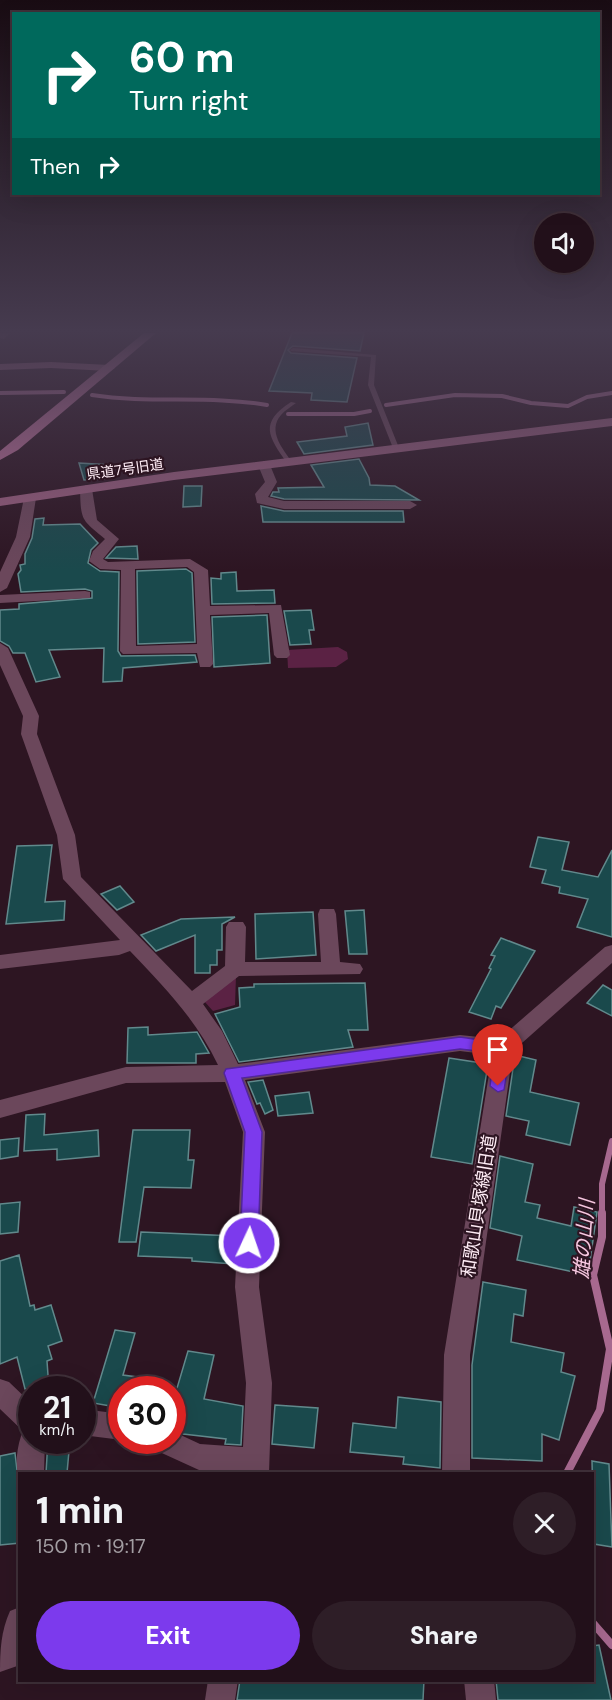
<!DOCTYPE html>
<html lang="en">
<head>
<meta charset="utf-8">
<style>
	:root { --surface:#22101a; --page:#2e1e27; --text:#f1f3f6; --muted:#a29da2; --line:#3f3039; --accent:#7c3aed }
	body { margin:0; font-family:"DM Sans","Noto Sans JP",sans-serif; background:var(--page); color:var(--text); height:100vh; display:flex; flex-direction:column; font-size:22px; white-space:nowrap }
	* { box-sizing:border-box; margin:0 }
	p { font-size:20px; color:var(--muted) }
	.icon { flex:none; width:33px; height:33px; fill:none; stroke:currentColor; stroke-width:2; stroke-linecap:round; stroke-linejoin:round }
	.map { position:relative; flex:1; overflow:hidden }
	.drawer { position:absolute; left:18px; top:1472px; width:576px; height:210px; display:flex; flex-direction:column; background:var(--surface); border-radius:0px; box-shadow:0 6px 24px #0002,0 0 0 2px var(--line) }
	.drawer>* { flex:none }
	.hud { position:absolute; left:12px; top:12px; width:588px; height:183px; border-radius:0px; box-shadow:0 6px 24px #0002,0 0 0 2px var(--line); background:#00695c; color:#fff; overflow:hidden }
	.tools { position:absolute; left:534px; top:213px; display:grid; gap:12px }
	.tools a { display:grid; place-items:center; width:60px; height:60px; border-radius:50%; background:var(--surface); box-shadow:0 6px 24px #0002,0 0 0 2px var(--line); font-size:30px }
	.speed { position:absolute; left:18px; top:1376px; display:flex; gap:12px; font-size:30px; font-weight:700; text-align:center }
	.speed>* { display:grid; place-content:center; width:78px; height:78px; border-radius:50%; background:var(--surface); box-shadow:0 6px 24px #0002,0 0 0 2px var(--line); line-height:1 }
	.speed small { font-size:15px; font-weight:400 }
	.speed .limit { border:9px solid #d22; background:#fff; color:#111 }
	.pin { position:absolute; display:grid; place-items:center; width:51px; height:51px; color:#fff; margin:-62px -26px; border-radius:50% 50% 50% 0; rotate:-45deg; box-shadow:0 0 6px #0007 }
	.pin .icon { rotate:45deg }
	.me { position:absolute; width:66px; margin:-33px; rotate:3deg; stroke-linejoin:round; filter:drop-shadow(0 0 4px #0008) }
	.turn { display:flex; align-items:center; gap:21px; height:126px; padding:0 18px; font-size:27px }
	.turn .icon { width:78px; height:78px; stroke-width:2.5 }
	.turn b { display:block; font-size:42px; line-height:51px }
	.then { display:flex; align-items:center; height:57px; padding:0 18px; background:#0003; gap:12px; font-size:22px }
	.round { display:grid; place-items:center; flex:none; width:63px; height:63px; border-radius:32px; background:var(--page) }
	.headline { display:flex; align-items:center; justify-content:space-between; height:102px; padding:0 18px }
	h1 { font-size:36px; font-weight:800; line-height:45px }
	.button { display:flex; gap:12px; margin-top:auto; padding:12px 18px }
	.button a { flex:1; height:69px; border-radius:36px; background:var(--accent); color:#fff; font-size:24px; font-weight:800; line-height:69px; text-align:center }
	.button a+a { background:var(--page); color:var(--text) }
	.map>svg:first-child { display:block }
	.green { fill:#5b2244 }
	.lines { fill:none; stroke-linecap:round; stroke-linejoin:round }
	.stream-far2 { stroke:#a7698f; stroke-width:4 }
	.stream-far1 { stroke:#a7698f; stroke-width:6 }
	.stream { stroke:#a7698f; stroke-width:8 }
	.building { fill:#1a494c; stroke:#61898c; stroke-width:1.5 }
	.lane { fill:#6b475b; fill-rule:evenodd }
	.street { fill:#6b475b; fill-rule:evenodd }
	.secondary { fill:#975d7d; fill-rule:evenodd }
	.primary { fill:#b86e98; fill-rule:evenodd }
	.route { fill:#7c3aed; stroke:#51269a; stroke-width:1.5 }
	.labels { text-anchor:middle; stroke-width:4.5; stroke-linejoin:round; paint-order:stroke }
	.far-street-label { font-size:14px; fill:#feecf5; stroke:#2d1522 }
	.near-street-label { font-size:18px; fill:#feecf5; stroke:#2d1522 }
	.near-water-label { font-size:20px; font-style:italic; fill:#f7c7e0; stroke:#2d1522 }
</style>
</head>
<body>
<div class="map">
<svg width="612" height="1700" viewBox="0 0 612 1700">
	<rect width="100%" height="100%" fill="#2d1522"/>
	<g class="green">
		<polygon points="338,647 347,652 348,659 336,667 288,668 287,650"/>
		<polygon points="236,976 235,1005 213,1011 204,1001"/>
	</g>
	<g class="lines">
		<g class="stream-far2">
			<polyline points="0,393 64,392"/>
			<path d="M92 395C150 404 209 395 267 405"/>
			<polyline points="386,405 455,395 502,396 531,403 568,406 587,397 612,393"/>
			<polyline points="288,414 354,414 370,411"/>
		</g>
		<polyline class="stream-far1" points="602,1214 602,1184 612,1141"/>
		<g class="stream">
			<polyline points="567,1473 600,1410 610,1349 593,1275 602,1237 602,1213"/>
			<polyline points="592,1622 612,1645"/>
		</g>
	</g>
	<g class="building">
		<polygon points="292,333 364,333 360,351 293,346 288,350 291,353 357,358 347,402 311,400 312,393 269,391"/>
		<polygon points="368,423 373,445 304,454 297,442 347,436 345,427"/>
		<polygon points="359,459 369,478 370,485 395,486 419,500 284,499 271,496 273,492 279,492 278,488 324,487 311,465"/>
		<polygon points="79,463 112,465 104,479 84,480"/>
		<polygon points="184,486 202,486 201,506 183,507"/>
		<polygon points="261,506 284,511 403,511 404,522 263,522"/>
		<polygon points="44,518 43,525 80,524 98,543 91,550 88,563 100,571 119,572 118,651 121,656 195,655 197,662 123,668 122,681 103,682 104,648 49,650 60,677 36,682 25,653 13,653 9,646 0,641 0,610 19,609 19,604 92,598 92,591 85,589 21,592 18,574 21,570 20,565 25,564 25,554 32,538 35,519"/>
		<polygon points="137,546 138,559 106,558 116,547"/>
		<polygon points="186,569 192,573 195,642 138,644 137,571"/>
		<polygon points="236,572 237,591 274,590 275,603 212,604 211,578 221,579 221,573"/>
		<polygon points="311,610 314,630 309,630 311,644 290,645 284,611"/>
		<polygon points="267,615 270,663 214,667 212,617"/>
		<polygon points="538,837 569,842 562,870 598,877 612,850 612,937 577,927 588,899 559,893 560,887 542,883 546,870 530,867"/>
		<polygon points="52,845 45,902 65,901 64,920 6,924 17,846"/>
		<polygon points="120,886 134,902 117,910 101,894"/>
		<polygon points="364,910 367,954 349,954 345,911"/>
		<polygon points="313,912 316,955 256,959 255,914"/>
		<polygon points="235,917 222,924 222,950 217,950 217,965 210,965 210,973 195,973 195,935 156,951 141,935 181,919"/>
		<polygon points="501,938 535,951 501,1008 496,1006 491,1019 469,1012 491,969 489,968 495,956 491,955"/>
		<polygon points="365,983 368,1030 348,1030 353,1047 239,1062 215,1014 240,1007 239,988 254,987 254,984"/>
		<polygon points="603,985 612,990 612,1016 587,1003"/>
		<polygon points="148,1027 148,1035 197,1032 209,1053 196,1054 196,1063 127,1063 128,1028"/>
		<polygon points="515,1055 536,1060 530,1092 579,1103 570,1145 526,1135 529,1121 506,1116"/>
		<polygon points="449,1058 488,1064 472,1164 431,1157"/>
		<polygon points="263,1080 273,1110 265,1114 260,1103 257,1104 248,1082"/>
		<polygon points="309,1092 313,1113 278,1116 275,1096"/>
		<polygon points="45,1114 44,1135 98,1130 99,1156 57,1160 57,1149 24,1151 26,1115"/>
		<polygon points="133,1130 190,1130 188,1160 194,1160 191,1188 144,1187 136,1242 119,1242"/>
		<polygon points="19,1138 18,1156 0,1159 0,1140"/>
		<polygon points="500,1156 533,1164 525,1202 540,1205 537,1218 571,1226 574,1207 597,1212 588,1275 517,1260 522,1236 490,1228"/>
		<polygon points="20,1202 18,1232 0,1234 0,1204"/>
		<polygon points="141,1232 235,1236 234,1264 192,1261 192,1258 138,1256"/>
		<polygon points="19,1255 30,1306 34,1305 35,1310 51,1305 62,1341 48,1346 52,1359 47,1361 49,1389 25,1389 17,1357 0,1364 0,1261"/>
		<polygon points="483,1282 526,1290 523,1316 514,1314 511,1342 564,1353 561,1372 575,1376 559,1440 542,1434 542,1461 472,1458 472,1365"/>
		<polygon points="115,1330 135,1333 123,1375 160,1380 160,1389 122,1389 122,1408 93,1403"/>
		<polygon points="188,1351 214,1355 204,1399 243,1406 241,1445 225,1444 226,1439 183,1434 172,1429 172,1405"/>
		<polygon points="398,1397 441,1402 440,1468 403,1464 404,1457 350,1452 353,1423 396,1428"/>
		<polygon points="275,1405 318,1408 314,1448 272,1444"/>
		<polygon points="48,1440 70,1440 67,1473 46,1473"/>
		<polygon points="15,1453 20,1496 20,1543 0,1545 0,1456"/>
		<polygon points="592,1461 609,1464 612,1547 594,1544"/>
		<polygon points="599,1645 611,1700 498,1700 496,1680 592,1680 592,1646"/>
		<polygon points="240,1680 424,1680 423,1700 237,1700"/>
	</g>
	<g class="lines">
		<g class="lane">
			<polygon points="293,348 376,355 374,385 399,448 398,449 393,448 368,385 371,357 291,351 290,350"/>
			<path d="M291 402 296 403C291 407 285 410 281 415 267 431 283 449 292 462L289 464 287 463C268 436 259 423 291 402Z"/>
		</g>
		<g class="street">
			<polygon points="0,333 10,333 4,339 0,338"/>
			<polygon points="264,461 270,465 277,482 268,497 284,501 410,501 417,505 410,509 284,509 257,503 255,494 265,482 258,465"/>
			<path d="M86 485 92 489 97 520 119 539 103 559 108 562 190 559 208 570 210 606 281 605 290 655 287 658H277L274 655 269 613 210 615 213 664 210 667H200L197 653 123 654 120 651 121 570 100 569 89 561 93 551 105 539C81 519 81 521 80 489ZM187 567 194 572 197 644 136 646 135 569Z"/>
			<polygon points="30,494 36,498 30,537 7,588 0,592 0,572 16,537 24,498"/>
			<polygon points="85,591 90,592 90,598 0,603 0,595"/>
			<path d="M0 643 8 648 39 716 37 734 75 835 81 877 192 991 225 966 226 927 229 922H243L246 927 245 962H321L318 914 320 909H334L336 914 340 962 360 964 363 969 360 974 239 976 203 1004 222 1031 238 1064 460 1035 499 1039 605 947 612 945V963L513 1051 470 1355V1473H442L444 1355 492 1055 460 1051 245 1080 265 1132 259 1287 272 1383 269 1473 199 1470 153 1449 149 1440H172V1431L200 1444 243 1447 246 1383 235 1287 243 1132 225 1082 126 1083 0 1118V1100L126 1067 218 1065C196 1019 164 987 130 951L119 955 0 969V955L120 940 63 879 57 835 21 734 23 716 0 665Z"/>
			<path d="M0 1379 9 1382 32 1404V1440H45L44 1473H20V1480C14 1466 17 1445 23 1431L0 1409Z"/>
			<polygon points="82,1409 122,1414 122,1440 82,1435"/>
			<path d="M20 1607V1665L0 1672C0 1650 1 1631 10 1611Z"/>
			<polygon points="208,1680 238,1680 235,1700 205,1700"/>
			<polygon points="464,1680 494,1680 496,1700 466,1700"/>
		</g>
		<g class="secondary">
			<polygon points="51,362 109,365 115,368 109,371 51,368 0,370 0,364"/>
			<polygon points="612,418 612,426 174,480 0,506 0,498 174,472"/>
		</g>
		<polygon class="primary" points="144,333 156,333 18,450 0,460 0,451"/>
	</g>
	<linearGradient id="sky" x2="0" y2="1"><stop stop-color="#190c13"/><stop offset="0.58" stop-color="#463b4f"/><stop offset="1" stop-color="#463b4f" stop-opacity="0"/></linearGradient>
	<rect width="612" height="571" fill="url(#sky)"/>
	<polygon class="route" points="460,1037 509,1044 511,1048 504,1090 498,1092 490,1086 494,1053 460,1049 242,1078 262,1132 258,1243 255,1248 249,1251 242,1248 240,1243 245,1132 224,1073 226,1069"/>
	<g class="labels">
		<g class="far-street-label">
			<text transform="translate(125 469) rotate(-8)" y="5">県道7号旧道</text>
		</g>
		<g class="near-street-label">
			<text transform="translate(479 1206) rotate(-81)" y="6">和歌山貝塚線旧道</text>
		</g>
		<g class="near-water-label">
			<text transform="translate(584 1239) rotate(-86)" y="7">雄の山川</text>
		</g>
	</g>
</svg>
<div class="tools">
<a><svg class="icon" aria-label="sound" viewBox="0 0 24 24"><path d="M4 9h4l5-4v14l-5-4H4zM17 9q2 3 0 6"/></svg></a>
</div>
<div class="speed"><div>21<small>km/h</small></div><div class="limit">30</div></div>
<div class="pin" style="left:498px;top:1086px;background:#d93025"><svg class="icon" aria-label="arrive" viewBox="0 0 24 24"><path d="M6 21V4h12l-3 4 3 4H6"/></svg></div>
<svg class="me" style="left:249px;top:1243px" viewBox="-20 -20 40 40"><circle r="17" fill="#7c3aed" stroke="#fff" stroke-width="3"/><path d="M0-11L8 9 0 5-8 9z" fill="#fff"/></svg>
<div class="hud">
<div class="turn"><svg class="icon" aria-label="right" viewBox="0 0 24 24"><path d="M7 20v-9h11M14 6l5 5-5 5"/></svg><div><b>60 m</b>Turn right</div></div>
<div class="then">Then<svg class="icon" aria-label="right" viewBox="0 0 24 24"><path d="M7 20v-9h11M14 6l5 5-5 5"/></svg></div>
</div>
<section class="drawer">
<div class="headline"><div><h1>1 min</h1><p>150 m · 19:17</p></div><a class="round"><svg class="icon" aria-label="close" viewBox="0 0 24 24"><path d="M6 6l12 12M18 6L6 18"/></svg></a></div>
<div class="button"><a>Exit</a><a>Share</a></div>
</section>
</div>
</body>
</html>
